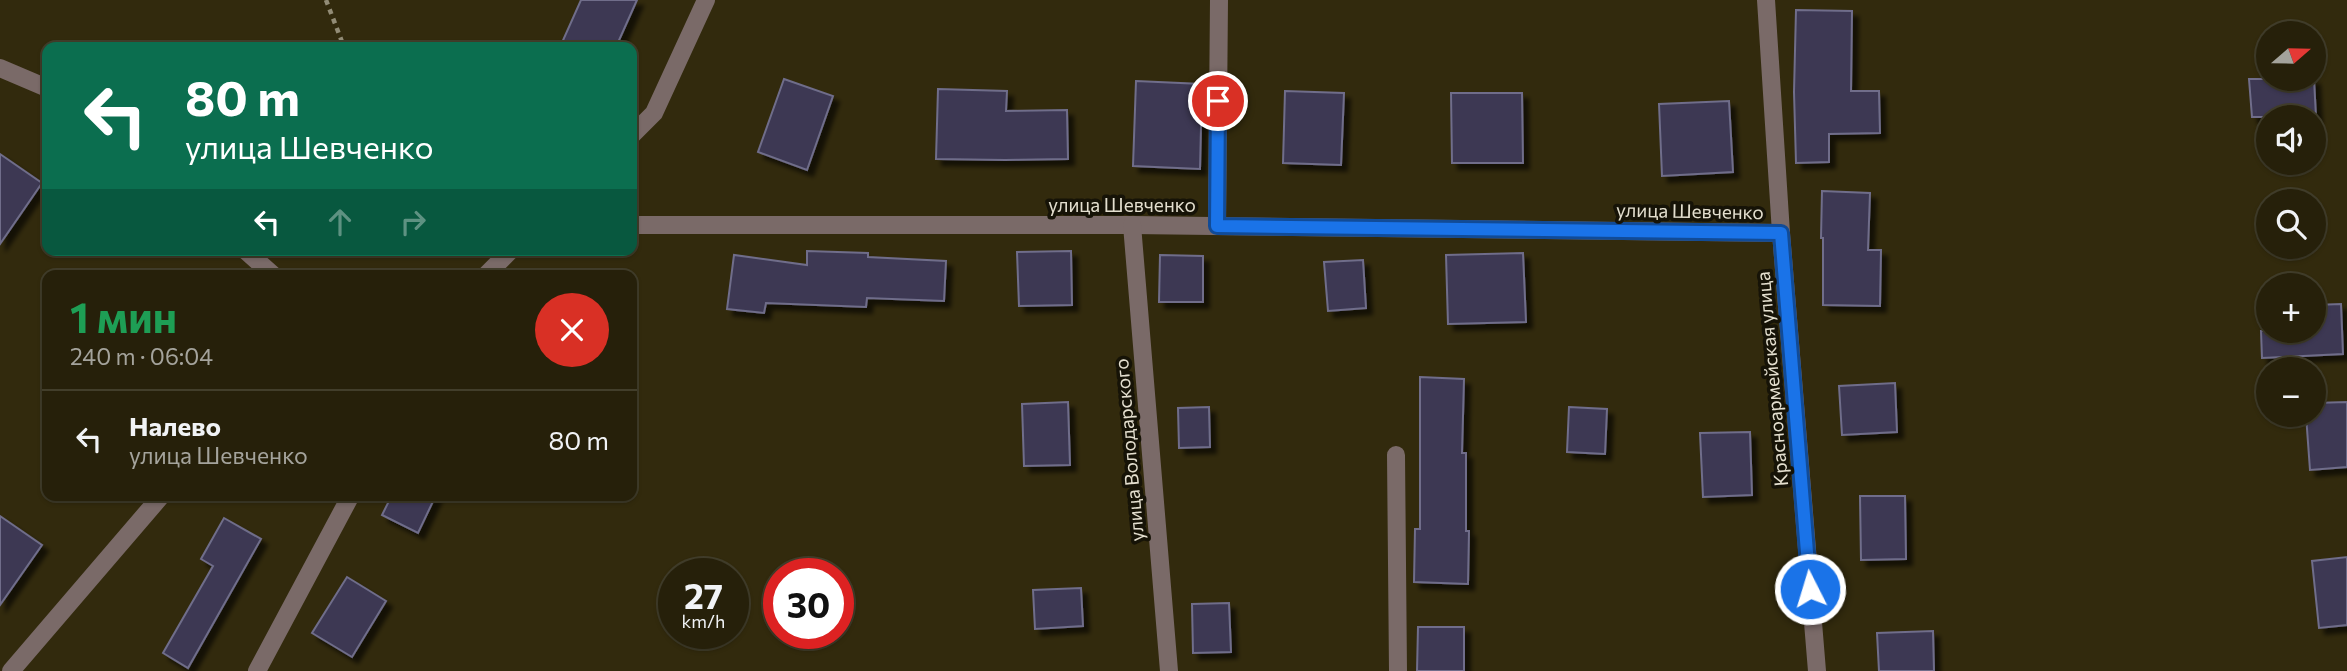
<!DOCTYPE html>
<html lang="ru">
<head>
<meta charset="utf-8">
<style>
	:root { --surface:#26200a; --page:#2e2813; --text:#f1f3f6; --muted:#a4a39c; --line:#423e2b }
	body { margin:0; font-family:Commissioner,sans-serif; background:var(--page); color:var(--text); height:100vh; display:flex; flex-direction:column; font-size:26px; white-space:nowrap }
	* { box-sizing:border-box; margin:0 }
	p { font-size:23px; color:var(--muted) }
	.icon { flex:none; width:38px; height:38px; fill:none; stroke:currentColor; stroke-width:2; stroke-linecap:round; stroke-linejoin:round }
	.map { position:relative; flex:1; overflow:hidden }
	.side { position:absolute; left:42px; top:270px; width:595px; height:231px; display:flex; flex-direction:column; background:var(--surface); border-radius:14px; box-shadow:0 2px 5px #0004,0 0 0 2px var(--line) }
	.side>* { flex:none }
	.top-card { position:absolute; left:42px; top:42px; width:595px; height:214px; border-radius:14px; box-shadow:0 2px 5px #0004,0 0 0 2px var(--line); background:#0b6e4f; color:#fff; overflow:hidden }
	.needle { width:46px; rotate:70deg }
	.tools { position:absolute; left:2256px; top:21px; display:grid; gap:14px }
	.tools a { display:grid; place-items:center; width:70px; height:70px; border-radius:50%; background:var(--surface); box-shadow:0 2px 5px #0004,0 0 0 2px var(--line); font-size:35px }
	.speed { position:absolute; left:658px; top:558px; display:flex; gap:14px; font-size:35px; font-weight:700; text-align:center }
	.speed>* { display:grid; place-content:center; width:91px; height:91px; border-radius:50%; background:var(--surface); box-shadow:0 2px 5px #0004,0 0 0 2px var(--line); line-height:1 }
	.speed small { font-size:18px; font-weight:400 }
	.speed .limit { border:10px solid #d22; background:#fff; color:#111 }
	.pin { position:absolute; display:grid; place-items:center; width:60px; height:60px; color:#fff; margin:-30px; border:4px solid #fff; border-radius:50%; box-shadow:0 2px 7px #0007 }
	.me { position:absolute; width:77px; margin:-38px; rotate:355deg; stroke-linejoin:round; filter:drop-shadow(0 0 5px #0008) }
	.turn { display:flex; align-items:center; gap:24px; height:147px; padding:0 28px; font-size:32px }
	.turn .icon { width:91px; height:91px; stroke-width:2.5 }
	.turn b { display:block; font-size:49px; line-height:60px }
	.lanes { display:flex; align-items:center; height:66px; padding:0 28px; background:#0003; justify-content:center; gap:35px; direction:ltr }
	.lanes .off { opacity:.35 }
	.round { display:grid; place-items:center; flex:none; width:74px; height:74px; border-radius:37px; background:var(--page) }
	.summary { display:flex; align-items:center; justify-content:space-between; height:119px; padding:0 28px }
	h1 { font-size:42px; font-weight:700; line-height:52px; color:#1e9e55 }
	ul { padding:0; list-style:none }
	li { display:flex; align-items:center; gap:21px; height:98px; padding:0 28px; border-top:2px solid var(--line) }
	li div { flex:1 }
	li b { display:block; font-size:26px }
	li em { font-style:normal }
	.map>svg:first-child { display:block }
	.building { fill:#3c3953; stroke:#6f6d8a; stroke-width:2; filter:url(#shadow) }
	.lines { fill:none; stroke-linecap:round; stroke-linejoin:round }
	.path { stroke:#928c76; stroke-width:4.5; stroke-dasharray:5 5; stroke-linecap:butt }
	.minor { stroke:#7a6a68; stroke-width:18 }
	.route-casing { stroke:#114b97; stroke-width:18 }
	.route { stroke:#1a73e8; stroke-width:12 }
	.labels { text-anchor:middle; stroke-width:7; stroke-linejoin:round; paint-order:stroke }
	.street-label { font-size:19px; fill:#e4dfcf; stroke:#161307 }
</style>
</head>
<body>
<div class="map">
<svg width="2347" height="671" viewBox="0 0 2347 671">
	<defs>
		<filter id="shadow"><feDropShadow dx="6" dy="6" stdDeviation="2" flood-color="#0009"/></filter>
	</defs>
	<rect width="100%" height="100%" fill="#322a0d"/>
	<g class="building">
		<polygon points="581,0 637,0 616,47 560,47"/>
		<polygon points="1796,10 1852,11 1851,91 1879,91 1880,133 1829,134 1829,162 1796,163 1794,92"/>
		<polygon points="784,79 833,96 807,170 758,152"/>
		<polygon points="2249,79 2314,79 2316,117 2252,117"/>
		<polygon points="1136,81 1202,84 1200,169 1133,166"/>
		<polygon points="938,89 1007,91 1006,111 1067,110 1068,159 1005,160 936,159"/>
		<polygon points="1285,91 1344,93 1341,165 1283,163"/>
		<polygon points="1451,93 1522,93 1523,163 1452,163"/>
		<polygon points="1729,101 1733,172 1662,176 1659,104"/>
		<polygon points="0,154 42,183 0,244"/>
		<polygon points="1822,191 1870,193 1868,250 1881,250 1880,306 1823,305 1823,238 1821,238"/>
		<polygon points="807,251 868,253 868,257 946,261 944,301 867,298 866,307 766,303 764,313 727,309 734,255 807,265"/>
		<polygon points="1071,251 1072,305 1019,306 1017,252"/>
		<polygon points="1523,253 1526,322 1448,324 1446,255"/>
		<polygon points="1160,255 1203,256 1203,302 1159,302"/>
		<polygon points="1363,260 1366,308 1328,311 1324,262"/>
		<polygon points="2341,304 2343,354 2262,358 2261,331 2314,331 2314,305"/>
		<polygon points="1420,377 1464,379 1462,453 1466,453 1466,531 1469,531 1468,584 1414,582 1415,529 1420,529"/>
		<polygon points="1895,383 1897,432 1842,435 1839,386"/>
		<polygon points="1068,402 1070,465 1024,466 1022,404"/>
		<polygon points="2347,402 2347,467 2310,470 2306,415 2314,415 2314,403"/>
		<polygon points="1209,407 1210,447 1179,448 1178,408"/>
		<polygon points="1569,407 1607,409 1605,454 1567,452"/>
		<polygon points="1750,432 1752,495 1703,497 1700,433"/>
		<polygon points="392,495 436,495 418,533 382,515"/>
		<polygon points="1860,496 1905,496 1906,559 1861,560"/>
		<polygon points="0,516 42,545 0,605"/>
		<polygon points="224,518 261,539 188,668 163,653 213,566 201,559"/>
		<polygon points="2347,557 2347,625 2319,628 2312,561"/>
		<polygon points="347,577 386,601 352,657 312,633"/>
		<polygon points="1081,588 1083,626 1035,629 1033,590"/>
		<polygon points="1229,603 1231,652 1193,653 1192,604"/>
		<polygon points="1418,627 1464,627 1464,671 1417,671"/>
		<polygon points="1933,631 1934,671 1879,671 1877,633"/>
	</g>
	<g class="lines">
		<polyline class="path" points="326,0 344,47"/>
		<g class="minor">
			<polyline points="1766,0 1781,233 1817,671"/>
			<polyline points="0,68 47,88"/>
			<polyline points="632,135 654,113 706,0"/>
			<polyline points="632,225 1132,225 1781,233"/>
			<polyline points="1132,225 1169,671"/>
			<polyline points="1217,226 1219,0"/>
			<polyline points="245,250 273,275"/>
			<polyline points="486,275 511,250"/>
			<polyline points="1396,455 1398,671"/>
			<polyline points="11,671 162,495"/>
			<polyline points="257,671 351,495"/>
		</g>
	</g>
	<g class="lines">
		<g class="route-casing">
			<polyline id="route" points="1218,101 1217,226 1781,233 1810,589"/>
		</g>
		<use href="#route" class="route"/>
	</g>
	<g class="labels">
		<g class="street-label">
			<text x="1122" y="212">улица Шевченко</text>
			<text transform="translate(1690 211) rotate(1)" y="7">улица Шевченко</text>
			<text transform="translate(1772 379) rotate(-95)" y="7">Красноармейская улица</text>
			<text transform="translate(1129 450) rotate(-95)" y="7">улица Володарского</text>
		</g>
	</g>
</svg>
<div class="tools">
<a><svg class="needle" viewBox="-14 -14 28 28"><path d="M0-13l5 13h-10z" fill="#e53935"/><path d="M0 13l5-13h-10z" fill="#a4a39c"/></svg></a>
<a><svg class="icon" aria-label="sound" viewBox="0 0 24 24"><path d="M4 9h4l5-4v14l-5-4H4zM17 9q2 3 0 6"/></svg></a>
<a><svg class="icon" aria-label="search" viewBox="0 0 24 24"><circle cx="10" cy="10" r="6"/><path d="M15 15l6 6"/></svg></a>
<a>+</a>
<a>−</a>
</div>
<div class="speed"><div>27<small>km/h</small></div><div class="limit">30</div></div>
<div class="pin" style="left:1218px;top:101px;background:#d93025"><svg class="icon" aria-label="arrive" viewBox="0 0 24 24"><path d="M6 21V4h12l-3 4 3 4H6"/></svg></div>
<svg class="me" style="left:1810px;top:589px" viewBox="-20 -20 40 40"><circle r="17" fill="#1a73e8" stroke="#fff" stroke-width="3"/><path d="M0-11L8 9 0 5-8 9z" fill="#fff"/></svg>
<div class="top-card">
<div class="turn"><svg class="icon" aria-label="left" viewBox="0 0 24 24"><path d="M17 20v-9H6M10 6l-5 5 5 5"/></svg><div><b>80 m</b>улица Шевченко</div></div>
<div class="lanes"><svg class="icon" aria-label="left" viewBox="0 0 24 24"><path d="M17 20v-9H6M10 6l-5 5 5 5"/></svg><svg class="icon off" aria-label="ahead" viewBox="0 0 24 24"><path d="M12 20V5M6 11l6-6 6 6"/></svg><svg class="icon off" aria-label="right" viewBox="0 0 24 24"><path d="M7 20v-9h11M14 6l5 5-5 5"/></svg></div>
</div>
<section class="side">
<div class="summary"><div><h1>1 мин</h1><p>240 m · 06:04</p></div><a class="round" style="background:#d93025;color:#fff"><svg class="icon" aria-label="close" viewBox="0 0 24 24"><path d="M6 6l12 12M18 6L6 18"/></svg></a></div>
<ul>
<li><svg class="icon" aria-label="left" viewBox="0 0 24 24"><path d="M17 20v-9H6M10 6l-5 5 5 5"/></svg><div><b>Налево</b><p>улица Шевченко</p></div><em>80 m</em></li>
</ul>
</section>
</div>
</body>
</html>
